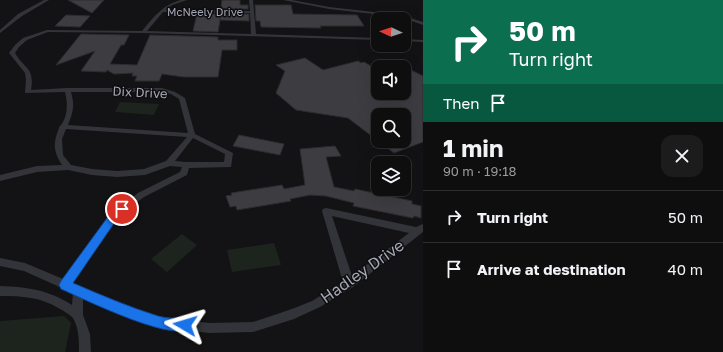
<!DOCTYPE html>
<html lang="en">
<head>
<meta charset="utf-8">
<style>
	:root { --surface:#0e0e0f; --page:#1c1c1d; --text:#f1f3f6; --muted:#9b9c9e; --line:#2e2e2f }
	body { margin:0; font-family:"Golos Text",sans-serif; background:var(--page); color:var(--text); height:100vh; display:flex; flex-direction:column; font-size:15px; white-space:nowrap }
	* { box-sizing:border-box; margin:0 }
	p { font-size:13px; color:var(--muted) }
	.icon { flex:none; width:22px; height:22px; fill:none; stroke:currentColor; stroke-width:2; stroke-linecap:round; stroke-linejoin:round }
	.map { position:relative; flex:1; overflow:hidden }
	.sheet { display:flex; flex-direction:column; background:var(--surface); width:300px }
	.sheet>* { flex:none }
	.guide { background:#0b6e4f; color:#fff; overflow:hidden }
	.needle { width:26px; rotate:274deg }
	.controls { position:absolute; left:371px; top:12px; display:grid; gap:8px }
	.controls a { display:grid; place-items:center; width:40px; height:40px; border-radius:8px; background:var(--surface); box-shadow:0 4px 16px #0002,0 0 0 1px var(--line); font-size:20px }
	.pin { position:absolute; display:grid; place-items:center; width:34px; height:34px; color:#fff; margin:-17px; border:2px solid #fff; border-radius:50%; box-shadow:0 1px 4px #0007 }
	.me { position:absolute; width:44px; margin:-22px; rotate:277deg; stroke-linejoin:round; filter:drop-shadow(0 0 3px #0008) }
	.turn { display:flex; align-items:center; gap:14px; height:84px; padding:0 20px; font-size:18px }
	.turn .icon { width:52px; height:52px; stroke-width:2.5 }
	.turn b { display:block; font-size:28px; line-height:34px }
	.then { display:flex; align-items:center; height:38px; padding:0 20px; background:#0003; gap:8px; font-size:15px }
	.round { display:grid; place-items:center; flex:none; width:42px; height:42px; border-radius:12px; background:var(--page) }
	.summary { display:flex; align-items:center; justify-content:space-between; height:68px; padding:0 20px }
	h1 { font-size:24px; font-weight:700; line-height:30px }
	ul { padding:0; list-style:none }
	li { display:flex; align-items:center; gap:12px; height:52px; padding:0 20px; border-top:1px solid var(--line) }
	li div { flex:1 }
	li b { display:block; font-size:15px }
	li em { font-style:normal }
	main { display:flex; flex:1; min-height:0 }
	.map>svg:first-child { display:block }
	.green { fill:#1d241e }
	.building { fill:#3d3c41; stroke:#2d2c30; fill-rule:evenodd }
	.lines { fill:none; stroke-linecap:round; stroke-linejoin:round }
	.lane { fill:#333439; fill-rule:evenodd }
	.route { fill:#1a73e8; stroke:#114b97 }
	.labels { text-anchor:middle; stroke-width:3; stroke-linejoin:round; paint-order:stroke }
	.far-street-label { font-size:11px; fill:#a4a7b5; stroke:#0e0d0f }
	.street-label { font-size:13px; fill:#a4a7b5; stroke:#0e0d0f }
	.near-street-label { font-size:16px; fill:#a4a7b5; stroke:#0e0d0f }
</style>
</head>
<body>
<main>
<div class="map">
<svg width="423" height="352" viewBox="0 0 423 352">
	<rect width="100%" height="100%" fill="#131214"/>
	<g class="green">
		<polygon points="120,102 159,104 154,115 115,112"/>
		<polygon points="182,234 197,245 167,272 151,259"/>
		<polygon points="274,243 281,265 232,272 227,250"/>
		<polygon points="64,316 71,323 65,352 0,352 0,321"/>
	</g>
	<g class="building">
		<polygon points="68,0 104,0 92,13"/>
		<polygon points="222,0 240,0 240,5 248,5 248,9 221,9"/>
		<polygon points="255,5 291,5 293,14 357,15 364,26 320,26 321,28 261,27 260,21 256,21"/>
		<polygon points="197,14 221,14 218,32 193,31"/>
		<polygon points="221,14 249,14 249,21 220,20"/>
		<polygon points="66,15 90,16 80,27 55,26"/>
		<polygon points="81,34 129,35 124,45 121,45 110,64 137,65 150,35 218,37 218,40 237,40 237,50 222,50 218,77 184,77 162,74 159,81 135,81 137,76 132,76 133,73 114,74 107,70 106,72 81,71 95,51 56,65"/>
		<path d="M305 58 323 70 358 61 361 63 364 62 378 70V93H404V72L411 70 423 76V142L394 153 348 118 296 110 276 93 285 71 276 65ZM378 115H404V141H378Z"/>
		<polygon points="239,135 284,144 280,155 233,146"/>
		<polygon points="335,146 341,156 326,157 334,187 354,191 355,189 412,201 412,204 421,206 421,218 414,216 413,218 353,206 354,203 326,196 310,195 290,199 291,201 237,210 236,206 230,207 226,196 232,195 231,193 282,185 284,189 305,185 300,149"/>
	</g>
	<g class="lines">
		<g class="lane">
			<polygon points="44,0 49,0 22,16 0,33 0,30 18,14"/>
			<path d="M181 0H187L172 5 166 10 250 11 249 0H253L256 34 378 38V40L143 33 48 32 27 40 19 47 15 53C24 69 35 67 31 90L67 88H162L175 92 185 98 195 134 233 153 231 167 189 168 187 175 144 197 116 218 72 283 118 303 160 317 209 323 253 322 292 309 312 301 343 282 322 211 323 209 326 208 416 227 423 224V232L353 287 320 307 294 319 253 332 209 333 160 327 112 311 83 298V315L90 334 91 352H79C79 341 79 328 73 318 70 315 64 311 60 309 41 297 22 296 0 296V286C27 287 49 290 72 305L73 293 24 271 0 266V258L25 263 63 279 110 214 138 193 180 172 182 167 170 166 145 175 117 177 92 175 68 170 37 172 0 181V175L37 166 62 165C53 151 53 143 59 128V127C68 118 68 104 65 92L25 93 26 80 25 73 9 53 15 45 23 38 47 30 142 31C154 17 162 5 181 0ZM163 12 250 13 251 34 147 31ZM71 92H162L171 94 179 99 188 133 68 125C73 112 75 106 71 92ZM66 129 187 137 166 161 144 169 117 171 92 169 71 165 63 155 62 139ZM193 138 225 154 224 162H186L175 161ZM332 216 409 233 352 276Z"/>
			<polygon points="283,0 292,0 329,7 401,15 423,22 423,25 400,17 329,9"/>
			<polygon points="404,39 423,40 423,42 404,41"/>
		</g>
	</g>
	<path class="route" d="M122 206 126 207 127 209 117 219 73 283C101 295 129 307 158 316 168 319 179 317 189 321L191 325 189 330C165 339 86 300 61 289L59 285 61 281 110 214Z"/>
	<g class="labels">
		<g class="far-street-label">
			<text x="205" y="16">McNeely Drive</text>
		</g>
		<g class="street-label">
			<text transform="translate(140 92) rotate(3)" y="5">Dix Drive</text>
		</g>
		<g class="near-street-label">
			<text transform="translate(362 271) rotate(-35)" y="6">Hadley Drive</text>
		</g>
	</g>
</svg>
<div class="controls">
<a><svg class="needle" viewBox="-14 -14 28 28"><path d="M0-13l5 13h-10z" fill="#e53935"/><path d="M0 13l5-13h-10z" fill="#9b9c9e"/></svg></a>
<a><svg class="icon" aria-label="sound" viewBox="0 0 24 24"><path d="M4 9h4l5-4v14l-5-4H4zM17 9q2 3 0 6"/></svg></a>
<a><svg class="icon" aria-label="search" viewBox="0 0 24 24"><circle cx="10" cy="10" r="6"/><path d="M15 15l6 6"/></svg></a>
<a><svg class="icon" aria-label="layers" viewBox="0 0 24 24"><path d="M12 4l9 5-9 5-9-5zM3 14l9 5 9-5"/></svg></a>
</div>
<div class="pin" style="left:122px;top:209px;background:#d93025"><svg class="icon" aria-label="arrive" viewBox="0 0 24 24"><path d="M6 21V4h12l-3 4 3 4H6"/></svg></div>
<svg class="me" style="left:185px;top:325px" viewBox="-20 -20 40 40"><path d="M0-17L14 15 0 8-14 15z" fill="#1a73e8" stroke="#fff" stroke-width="4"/></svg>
</div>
<section class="sheet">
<div class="guide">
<div class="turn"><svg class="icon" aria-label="right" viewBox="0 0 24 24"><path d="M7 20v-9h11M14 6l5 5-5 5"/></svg><div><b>50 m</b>Turn right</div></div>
<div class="then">Then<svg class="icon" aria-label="arrive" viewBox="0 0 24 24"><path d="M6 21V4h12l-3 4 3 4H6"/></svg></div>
</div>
<div class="summary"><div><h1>1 min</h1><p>90 m · 19:18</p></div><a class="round"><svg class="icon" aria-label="close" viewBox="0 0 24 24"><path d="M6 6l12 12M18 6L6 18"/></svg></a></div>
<ul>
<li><svg class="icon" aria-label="right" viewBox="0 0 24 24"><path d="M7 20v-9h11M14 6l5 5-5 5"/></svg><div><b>Turn right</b></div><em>50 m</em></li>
<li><svg class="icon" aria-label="arrive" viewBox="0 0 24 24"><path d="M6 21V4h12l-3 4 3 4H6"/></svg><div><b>Arrive at destination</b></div><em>40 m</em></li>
</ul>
</section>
</main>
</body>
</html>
